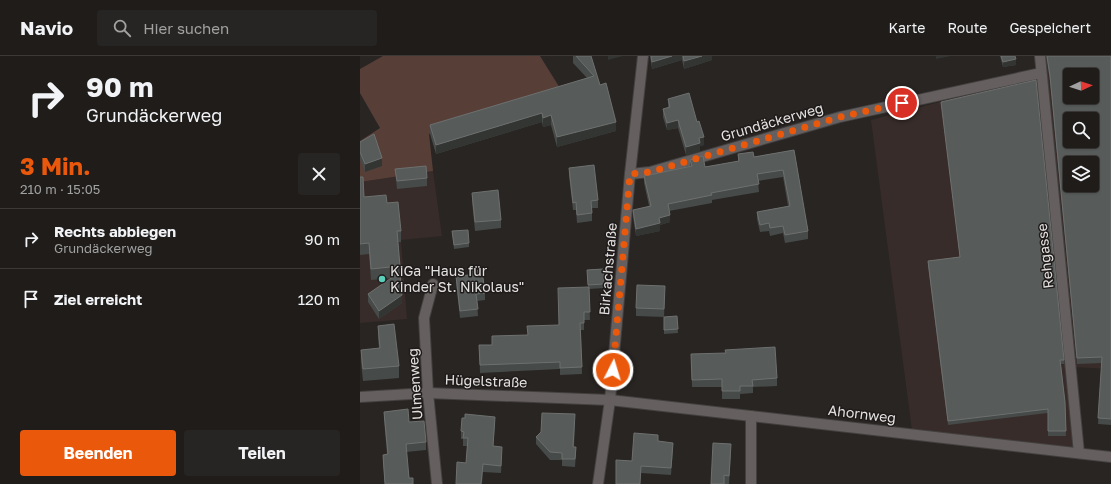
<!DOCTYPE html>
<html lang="de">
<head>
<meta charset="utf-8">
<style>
	:root { --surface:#1f1c1a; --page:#272523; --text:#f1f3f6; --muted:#a1a1a2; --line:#3c3a39; --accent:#ea580c }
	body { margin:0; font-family:"Golos Text",sans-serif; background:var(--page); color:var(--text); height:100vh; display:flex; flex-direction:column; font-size:15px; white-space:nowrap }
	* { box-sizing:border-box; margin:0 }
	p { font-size:13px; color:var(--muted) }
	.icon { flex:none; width:22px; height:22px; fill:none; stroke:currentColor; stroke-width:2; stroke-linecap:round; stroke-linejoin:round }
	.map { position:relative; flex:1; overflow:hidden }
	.panel { display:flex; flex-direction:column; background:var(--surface); width:360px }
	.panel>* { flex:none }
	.top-card { background:#1f1c1a; color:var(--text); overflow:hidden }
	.needle { width:26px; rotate:86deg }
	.tools { position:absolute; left:703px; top:12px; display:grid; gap:8px }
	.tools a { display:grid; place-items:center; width:36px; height:36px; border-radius:4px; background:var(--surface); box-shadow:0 1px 3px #0004,0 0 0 1px var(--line); font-size:20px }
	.pin { position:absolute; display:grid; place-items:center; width:34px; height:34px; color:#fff; margin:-17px; border:2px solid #fff; border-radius:50%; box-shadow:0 1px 4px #0007 }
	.me { position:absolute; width:44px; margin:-22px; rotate:5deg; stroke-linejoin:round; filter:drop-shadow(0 0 3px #0008) }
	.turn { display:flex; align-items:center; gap:14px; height:84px; padding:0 20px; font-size:18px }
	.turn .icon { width:52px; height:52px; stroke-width:2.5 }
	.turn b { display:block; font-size:28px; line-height:34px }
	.round { display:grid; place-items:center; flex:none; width:42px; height:42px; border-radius:4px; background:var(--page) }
	.headline { display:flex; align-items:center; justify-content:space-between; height:68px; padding:0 20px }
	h1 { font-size:24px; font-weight:700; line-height:30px; color:var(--accent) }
	.button { display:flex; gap:8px; margin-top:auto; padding:8px 20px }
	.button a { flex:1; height:46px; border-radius:4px; background:var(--accent); color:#fff; font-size:16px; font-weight:700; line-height:46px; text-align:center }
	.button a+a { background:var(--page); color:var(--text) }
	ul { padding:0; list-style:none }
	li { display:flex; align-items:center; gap:12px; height:60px; padding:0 20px; border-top:1px solid var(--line) }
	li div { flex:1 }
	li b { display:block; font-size:15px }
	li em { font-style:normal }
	header { display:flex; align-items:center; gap:24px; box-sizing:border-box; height:56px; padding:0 20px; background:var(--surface); border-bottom:1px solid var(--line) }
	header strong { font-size:19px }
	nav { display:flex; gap:22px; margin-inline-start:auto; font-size:14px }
	.search { width:280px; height:36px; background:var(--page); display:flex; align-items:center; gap:10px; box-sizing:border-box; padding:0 14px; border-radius:4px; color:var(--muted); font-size:15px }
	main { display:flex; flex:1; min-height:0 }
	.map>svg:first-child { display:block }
	.built { fill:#372c29; fill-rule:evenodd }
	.green { fill:#573f38 }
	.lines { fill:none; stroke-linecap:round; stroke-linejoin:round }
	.minor-casing { stroke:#434140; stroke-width:12 }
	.minor { stroke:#65605f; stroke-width:10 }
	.wall { fill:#464a49 }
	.shaded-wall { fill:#333533 }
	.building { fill:#575b5a; stroke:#6d706f; fill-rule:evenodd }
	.route { stroke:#ea580c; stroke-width:7; stroke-dasharray:0 12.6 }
	.poi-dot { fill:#5bcebb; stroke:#1f1b1a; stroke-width:1.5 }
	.labels { text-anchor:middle; stroke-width:3; stroke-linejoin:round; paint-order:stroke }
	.street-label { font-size:14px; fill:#e3e1e0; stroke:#1f1b1a }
	.poi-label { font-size:14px; fill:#e3e1e0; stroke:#1f1b1a; text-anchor:start }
</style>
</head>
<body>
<header>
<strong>Navio</strong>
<div class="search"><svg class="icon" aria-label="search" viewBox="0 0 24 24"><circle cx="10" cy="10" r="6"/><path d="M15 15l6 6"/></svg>Hier suchen</div>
<nav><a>Karte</a><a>Route</a><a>Gespeichert</a></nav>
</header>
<main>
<section class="panel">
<div class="top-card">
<div class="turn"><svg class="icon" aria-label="right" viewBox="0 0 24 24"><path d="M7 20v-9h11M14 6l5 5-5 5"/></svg><div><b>90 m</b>Grundäckerweg</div></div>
</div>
<div class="headline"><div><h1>3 Min.</h1><p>210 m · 15:05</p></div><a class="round"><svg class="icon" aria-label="close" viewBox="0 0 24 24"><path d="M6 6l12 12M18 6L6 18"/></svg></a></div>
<ul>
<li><svg class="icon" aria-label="right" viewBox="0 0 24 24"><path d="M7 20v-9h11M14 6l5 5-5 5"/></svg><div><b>Rechts abbiegen</b><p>Grundäckerweg</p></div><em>90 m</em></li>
<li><svg class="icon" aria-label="arrive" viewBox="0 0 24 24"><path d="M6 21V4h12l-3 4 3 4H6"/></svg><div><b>Ziel erreicht</b></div><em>120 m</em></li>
</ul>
<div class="button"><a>Beenden</a><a>Teilen</a></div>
</section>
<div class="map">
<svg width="751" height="428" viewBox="0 0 751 428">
	<rect width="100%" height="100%" fill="#292523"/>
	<g class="built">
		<path d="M675 0H751V313L713 311 720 393 552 374 511 64 675 21ZM710 19H732V41H710ZM710 63H732V85H710ZM710 107H732V129H710Z"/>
		<polygon points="73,115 82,180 41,184 47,263 0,267 0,126"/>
	</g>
	<polygon class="green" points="23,0 180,0 203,37 69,78 73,115 0,126 0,85 20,72 0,37 0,13"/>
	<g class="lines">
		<g class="minor-casing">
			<g id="minor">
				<polyline points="680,0 719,397"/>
				<polyline points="270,118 290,116 480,61 681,17"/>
				<polyline points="73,228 64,262 68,337 77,428"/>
				<polyline points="0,341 68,337 250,344 751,401"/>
				<polyline points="238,428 250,344 270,118 283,0"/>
				<polyline points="391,428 391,360"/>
			</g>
		</g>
		<use href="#minor" class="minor"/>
	</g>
	<g class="wall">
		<polygon points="213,0 231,0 240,29 256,75 197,91 191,69 183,71 182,66 76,98 70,78 70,69 227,22 213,7"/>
		<polygon points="290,0 352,0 352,4 324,13 322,4 292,13"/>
		<polygon points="640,0 655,0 656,9 643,11"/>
		<polygon points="686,0 751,0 751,369 738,368 742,307 717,308 690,25"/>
		<polygon points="308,43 337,66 344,89 340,90 340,95 326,99 318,72 307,74 303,61 303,53 308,52"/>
		<polygon points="581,46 704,304 704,308 701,308 705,346 706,380 688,380 688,357 588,369 568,209 568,205 600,201"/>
		<polygon points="0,86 22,110 5,116 0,104"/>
		<polygon points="434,94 448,175 448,183 425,187 423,177 410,180 409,175 400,176 397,163 397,156 428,150 423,121 398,125 399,136 352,144 352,147 309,155 310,166 300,169 300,175 276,180 273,161 273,154 289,150 284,127 284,120 330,110 330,104 345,111 378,105 378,98 394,101"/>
		<polygon points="209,112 238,144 238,152 232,152 232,165 217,167 216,154 213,154 209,120"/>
		<polygon points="35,113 67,122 67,130 37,133"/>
		<polygon points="0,121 4,141 27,147 41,175 41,186 38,186 42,247 19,263 8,246 8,238 32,222 11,224 9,198 0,199"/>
		<polygon points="112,137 141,164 141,172 115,175 112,145"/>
		<polygon points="92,175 109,187 109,191 94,193"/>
		<polygon points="243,213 244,232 229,233 230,264 224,264 224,274 221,274 222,318 200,319 200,313 120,317 119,289 132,289 167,279 199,269 228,231 227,214"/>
		<polygon points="110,219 125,237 125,244 117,245 118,260 100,262 96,227 96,220"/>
		<polygon points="305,239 304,261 317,260 318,277 304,278 304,261 276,260 276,252"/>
		<polygon points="18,270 39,310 39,322 3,325 1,306 1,294 19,292 18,282"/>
		<polygon points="331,298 417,322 417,330 393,331 393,337 380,338 380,343 362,343 362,331 332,331"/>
		<polygon points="24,356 49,366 66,386 66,394 46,396 49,422 53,428 25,428 23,406 23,399 27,398 24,363"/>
		<polygon points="215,366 214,391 216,398 215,411 202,410 202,404 190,404 176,388 176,381"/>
		<polygon points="135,368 133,390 142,399 141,417 123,416 122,428 96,428 106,407 107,390 103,390 103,383 101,383 101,375"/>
		<polygon points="298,385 313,393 311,419 281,417 272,405"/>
		<polygon points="371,397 369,428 351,428"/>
	</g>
	<g class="shaded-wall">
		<polygon points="248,0 263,0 248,4"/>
		<polygon points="312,0 322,0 322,4 292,13 292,6"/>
		<polygon points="342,0 352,0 352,4 324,13 324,5"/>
		<polygon points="576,0 591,0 576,3"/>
		<polygon points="656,3 656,9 643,11 643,6"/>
		<polygon points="182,57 182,66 76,98 76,89"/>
		<polygon points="191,59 191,69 183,71 183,62"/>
		<polygon points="318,64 318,72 307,74 307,67"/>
		<polygon points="256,66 256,75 197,91 197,81"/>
		<polygon points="344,81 344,89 340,90 340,95 326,99 326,91 339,82"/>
		<polygon points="22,102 22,110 5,116 5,108"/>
		<polygon points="310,159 310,166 300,169 300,175 276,180 276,173 299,162"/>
		<polygon points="42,239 42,247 19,263 19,255"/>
		<polygon points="135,361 135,368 133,398 133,390"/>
		<polygon points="313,387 313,393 311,419 311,412"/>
		<polygon points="142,391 142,399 141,417 141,410"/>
		<polygon points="123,408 122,428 121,428"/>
	</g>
	<g class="building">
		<polygon points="216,0 231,0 240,29 246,27 256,66 197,81 191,59 183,62 182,57 76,89 70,69 234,20"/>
		<polygon points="291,0 312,0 292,6"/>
		<polygon points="323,0 342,0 324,5"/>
		<polygon points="641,0 655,0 656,3 643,6"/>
		<path d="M687 0H751V363L738 362 742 301 717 302 690 20ZM710 19H732V41H710ZM710 63H732V85H710ZM710 107H732V129H710Z"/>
		<polygon points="676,24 704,304 700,304 705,346 706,375 688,375 688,353 588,365 568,205 600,201 581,46"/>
		<polygon points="329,37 337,66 339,65 344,81 339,82 340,87 326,91 318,64 307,67 303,53 310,51 308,43"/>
		<polygon points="14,78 22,102 5,108 0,96 0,86"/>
		<polygon points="434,94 448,175 425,179 423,170 410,172 409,167 400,169 397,156 430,150 423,114 397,118 399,128 351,137 352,139 308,148 310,159 299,162 300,167 276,173 273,154 291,150 284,120 332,110 330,104 343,100 345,111 379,105 378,98 393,96 394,101"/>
		<polygon points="234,109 238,144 231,145 232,157 217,159 216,146 213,147 209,112"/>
		<polygon points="66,110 67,122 37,125 35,113"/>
		<polygon points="0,121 3,121 4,141 26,139 27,147 38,146 41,175 37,175 40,210 11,213 9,187 0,188"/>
		<polygon points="138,134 141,164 115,166 112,137"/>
		<polygon points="108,174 109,187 94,189 92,175"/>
		<polygon points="243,213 244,228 228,229 227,214"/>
		<polygon points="122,214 125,237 116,238 118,253 100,255 96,220 110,219 110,215"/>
		<polygon points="40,216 42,239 19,255 8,238"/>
		<polygon points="277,229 305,230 304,253 276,252"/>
		<polygon points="229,231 230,256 224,256 224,267 220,267 222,311 200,312 200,306 120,309 119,289 132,289 132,280 168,279 167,270 199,269 198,232"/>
		<polygon points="317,260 318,273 304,274 304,261"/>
		<polygon points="34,268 39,310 3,313 1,294 20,292 18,270"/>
		<polygon points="415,291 417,322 392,324 393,330 380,330 380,335 362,335 362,323 332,324 331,298 366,297 365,294"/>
		<polygon points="48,353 49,366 64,365 66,386 46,388 49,422 53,422 53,428 25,428 23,399 28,398 24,356"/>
		<polygon points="182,357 215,358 213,391 216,391 215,403 202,403 202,397 190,396 176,381 181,376"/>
		<polygon points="105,358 135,361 133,390 142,391 141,410 123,408 121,428 96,428 97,406 106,407 108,382 103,382 104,376 101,375 102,362 105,362"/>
		<polygon points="274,377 298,379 298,385 313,387 311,412 281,410 280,428 256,428 256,404 272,405"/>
		<polygon points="353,387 371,388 369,420 364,419 364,428 351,428"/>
	</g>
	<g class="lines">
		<polyline class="route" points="253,314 270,118 290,116 480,61 542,47"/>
	</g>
	<circle class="poi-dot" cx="22" cy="223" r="4"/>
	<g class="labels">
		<g class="street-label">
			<text transform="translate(412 66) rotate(-16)" y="5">Grundäckerweg</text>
			<text transform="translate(685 200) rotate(-96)" y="5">Rehgasse</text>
			<text transform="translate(248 213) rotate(-85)" y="5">Birkachstraße</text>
			<text transform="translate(126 325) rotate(2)" y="5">Hügelstraße</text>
			<text transform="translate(55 328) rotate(-94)" y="5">Ulmenweg</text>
			<text transform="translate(502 358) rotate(7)" y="5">Ahornweg</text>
		</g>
		<g class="poi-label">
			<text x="30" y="220">KiGa "Haus für<tspan x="30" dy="16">Kinder St. Nikolaus"</tspan></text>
		</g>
	</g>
</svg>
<div class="tools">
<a><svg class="needle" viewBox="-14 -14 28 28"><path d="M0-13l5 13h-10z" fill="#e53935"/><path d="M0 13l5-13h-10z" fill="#a1a1a2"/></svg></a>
<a><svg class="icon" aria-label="search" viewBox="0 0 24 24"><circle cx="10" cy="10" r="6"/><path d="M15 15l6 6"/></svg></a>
<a><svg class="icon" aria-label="layers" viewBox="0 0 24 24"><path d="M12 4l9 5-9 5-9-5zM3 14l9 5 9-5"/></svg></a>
</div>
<div class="pin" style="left:542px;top:47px;background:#d93025"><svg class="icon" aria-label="arrive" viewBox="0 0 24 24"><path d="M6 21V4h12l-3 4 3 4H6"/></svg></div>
<svg class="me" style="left:253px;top:314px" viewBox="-20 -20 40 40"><circle r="17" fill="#ea580c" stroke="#fff" stroke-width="3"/><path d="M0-11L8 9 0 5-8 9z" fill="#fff"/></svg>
</div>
</main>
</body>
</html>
